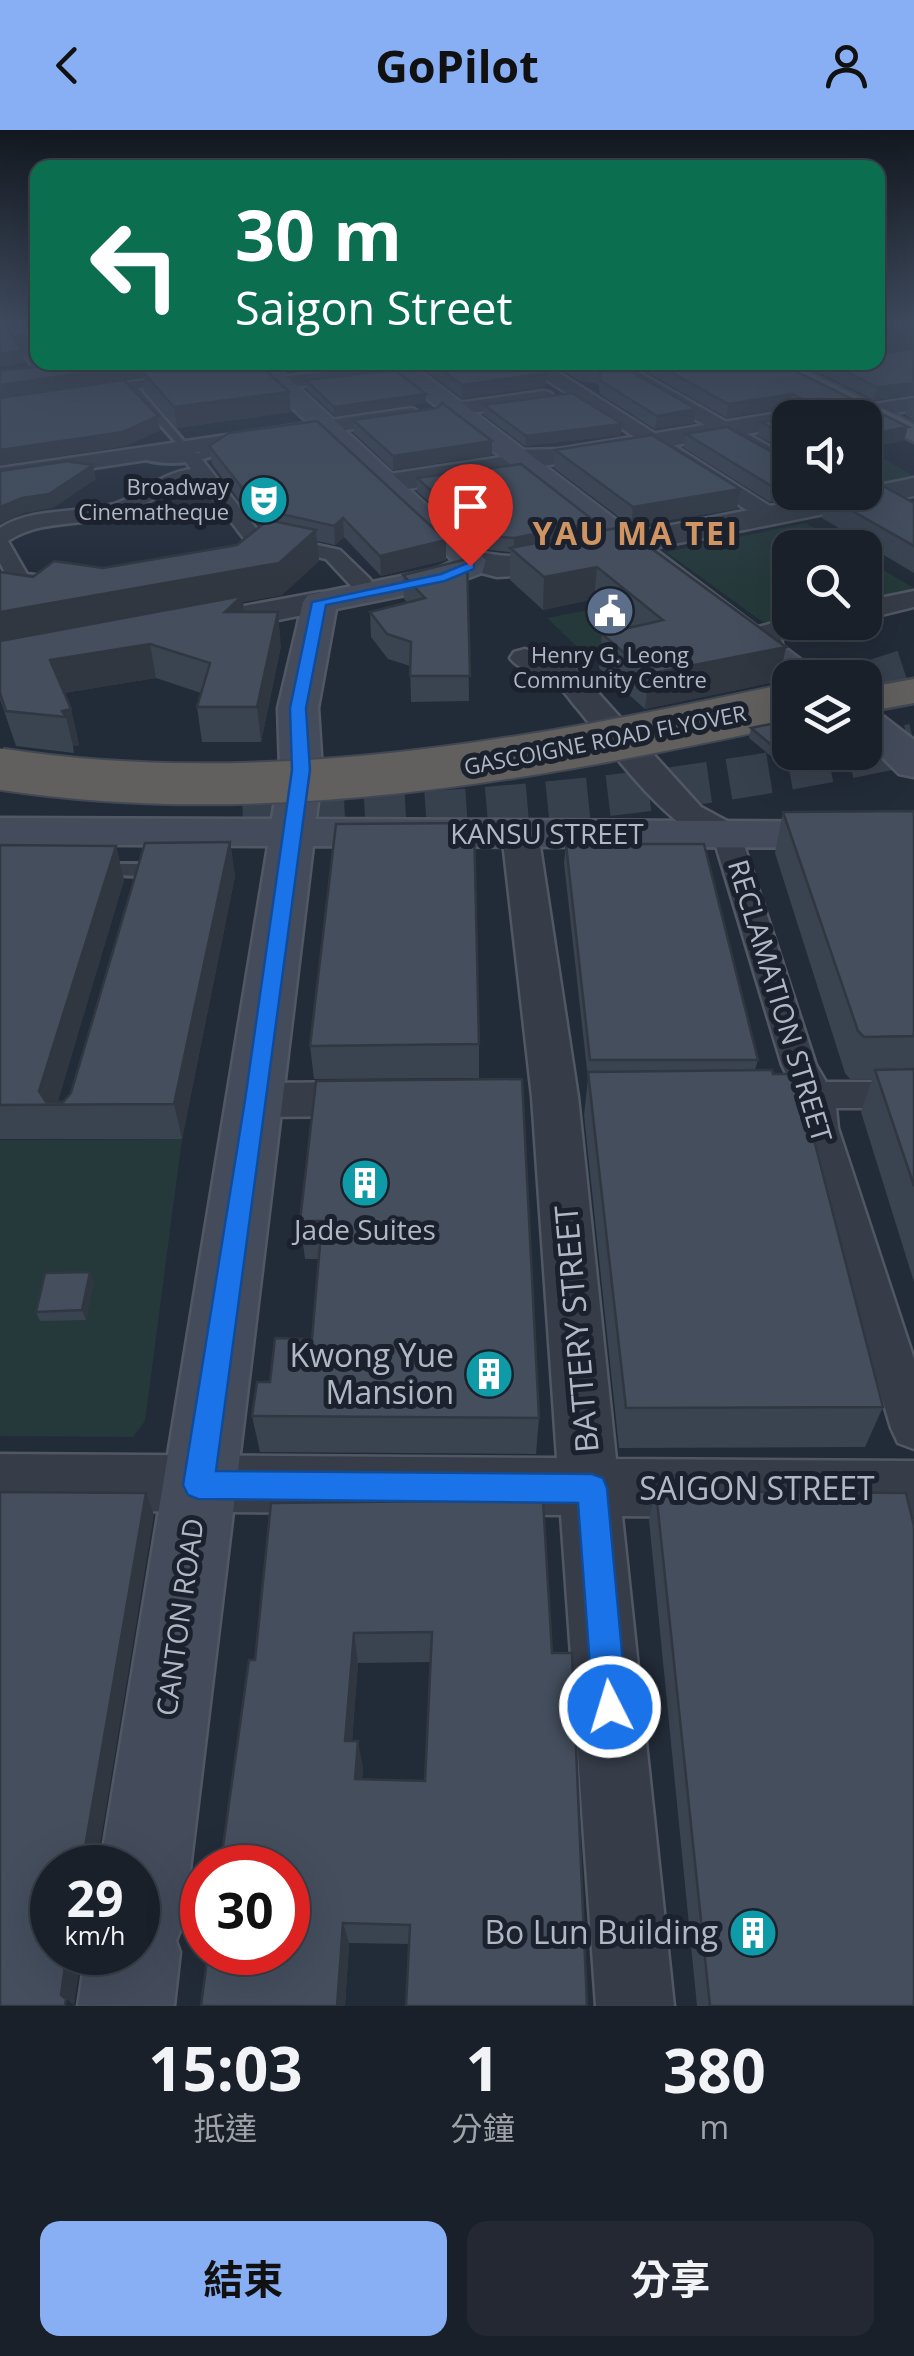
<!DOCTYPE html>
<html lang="zh-TW">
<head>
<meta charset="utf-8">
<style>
	:root { --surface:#1a202a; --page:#232832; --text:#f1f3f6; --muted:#9fa3a8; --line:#383e47; --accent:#88aff3 }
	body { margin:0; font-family:"Open Sans","Noto Sans TC",sans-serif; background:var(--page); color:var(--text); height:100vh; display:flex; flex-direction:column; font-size:38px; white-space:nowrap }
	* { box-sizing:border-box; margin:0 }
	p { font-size:32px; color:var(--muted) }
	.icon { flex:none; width:55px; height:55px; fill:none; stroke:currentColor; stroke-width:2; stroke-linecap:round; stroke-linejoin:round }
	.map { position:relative; height:1876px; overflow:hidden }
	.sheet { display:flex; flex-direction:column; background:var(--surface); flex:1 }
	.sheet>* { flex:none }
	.top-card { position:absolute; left:30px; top:30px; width:855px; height:210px; border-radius:20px; box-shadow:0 10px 40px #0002,0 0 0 2px var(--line); background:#0b6e4f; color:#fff; overflow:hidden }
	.controls { position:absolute; left:772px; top:270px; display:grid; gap:20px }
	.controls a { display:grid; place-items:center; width:110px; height:110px; border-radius:20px; background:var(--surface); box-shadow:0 10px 40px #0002,0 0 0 2px var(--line); font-size:50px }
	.speed { position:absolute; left:30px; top:1715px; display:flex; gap:20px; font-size:50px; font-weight:700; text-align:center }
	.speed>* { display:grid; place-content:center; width:130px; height:130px; border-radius:50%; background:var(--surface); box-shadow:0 10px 40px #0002,0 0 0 2px var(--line); line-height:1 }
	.speed small { font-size:25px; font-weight:400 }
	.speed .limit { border:15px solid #d22; background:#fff; color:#111 }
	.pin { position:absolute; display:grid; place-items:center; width:85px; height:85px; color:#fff; margin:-102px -42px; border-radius:50% 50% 50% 0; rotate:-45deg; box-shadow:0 0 10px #0007 }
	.pin .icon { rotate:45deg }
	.me { position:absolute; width:110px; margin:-55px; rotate:355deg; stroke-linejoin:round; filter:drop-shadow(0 0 8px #0008) }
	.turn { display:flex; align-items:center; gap:35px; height:210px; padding:0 40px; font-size:45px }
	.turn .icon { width:130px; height:130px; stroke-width:2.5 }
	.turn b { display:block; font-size:70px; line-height:85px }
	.eta { display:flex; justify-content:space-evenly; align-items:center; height:170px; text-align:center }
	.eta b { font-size:60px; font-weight:700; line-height:70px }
	.cta { display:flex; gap:20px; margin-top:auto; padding:20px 40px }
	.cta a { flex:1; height:115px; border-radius:20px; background:var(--accent); color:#111; font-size:40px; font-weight:700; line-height:115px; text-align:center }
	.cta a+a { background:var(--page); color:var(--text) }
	header { display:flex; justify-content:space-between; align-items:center; height:130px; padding:0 40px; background:var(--accent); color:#111; font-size:45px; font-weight:700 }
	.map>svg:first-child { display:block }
	.green { fill:#25393b }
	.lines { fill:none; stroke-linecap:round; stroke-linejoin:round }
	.trunk-tunnel { stroke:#37404d; stroke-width:41; stroke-dasharray:41 20; stroke-linecap:butt }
	.service-casing { stroke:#515864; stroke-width:6 }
	.pedestrian-casing { stroke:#515864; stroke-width:5 }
	.minor-casing { stroke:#515864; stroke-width:5 }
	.tertiary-casing { stroke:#515864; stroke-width:5 }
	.secondary-casing { stroke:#515864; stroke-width:5 }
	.primary-casing { stroke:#3f4652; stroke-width:5 }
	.trunk-casing { stroke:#414854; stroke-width:5 }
	.service { fill:#363d49; fill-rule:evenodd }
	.pedestrian { fill:#363d49; fill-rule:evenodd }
	.minor { fill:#363d49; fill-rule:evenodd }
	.tertiary { fill:#363d49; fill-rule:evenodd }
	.secondary { fill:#444c5c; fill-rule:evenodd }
	.primary { fill:#545c69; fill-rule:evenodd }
	.trunk { fill:#62605e; fill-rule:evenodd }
	.trunk-bridge-casing { stroke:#414854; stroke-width:45; stroke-linecap:butt }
	.trunk-bridge { stroke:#62605e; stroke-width:41 }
	.wall { fill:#3a4350; fill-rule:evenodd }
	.shaded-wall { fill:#303741 }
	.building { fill:#444e5d; stroke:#303741; stroke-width:2.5; fill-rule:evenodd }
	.route { fill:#1a73e8; stroke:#114b97; stroke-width:2.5 }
	.labels { text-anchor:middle; stroke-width:10; stroke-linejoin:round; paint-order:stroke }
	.far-poi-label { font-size:22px; fill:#b1b8c5; stroke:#1b222e; text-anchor:end }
	.far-street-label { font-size:22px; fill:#b1b8c5; stroke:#1b222e }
	.street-label { font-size:28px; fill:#b1b8c5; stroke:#1b222e }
	.poi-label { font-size:28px; fill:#b1b8c5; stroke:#1b222e }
	.far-district-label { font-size:32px; font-weight:bold; letter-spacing:2.5px; fill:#cf9462; stroke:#1b222e }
	.near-street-label { font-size:32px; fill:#b1b8c5; stroke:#1b222e }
	.near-poi-label { font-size:32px; fill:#b1b8c5; stroke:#1b222e; text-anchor:end }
</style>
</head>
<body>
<header><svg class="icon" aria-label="back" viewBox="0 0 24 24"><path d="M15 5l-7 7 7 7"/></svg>GoPilot<svg class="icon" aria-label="person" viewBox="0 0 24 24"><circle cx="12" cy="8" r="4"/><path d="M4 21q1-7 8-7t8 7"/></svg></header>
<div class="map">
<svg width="914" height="1876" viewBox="0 0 914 1876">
	<rect width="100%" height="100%" fill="#222b38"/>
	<g class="green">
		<rect x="878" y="193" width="36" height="36"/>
		<polygon points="865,318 912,345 910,349 865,358"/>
		<polygon points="806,393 846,417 790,418 790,487 764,493 666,422"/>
		<polygon points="865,429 914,458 914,460 865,471"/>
		<polygon points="594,479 640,520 591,530 547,488"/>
		<polygon points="182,1009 145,1291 133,1307 0,1306 0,1010"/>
	</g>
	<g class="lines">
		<g class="trunk-tunnel">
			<polyline points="865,553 914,537"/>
			<path d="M243 691C470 683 692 665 914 614"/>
		</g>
		<g class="service-casing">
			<g id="service">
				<polygon points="178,247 178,251 138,258 187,315 183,320 129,260 102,264 97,261 130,252"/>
				<path d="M232 307 238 310C214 334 162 340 132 324L138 321 199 323Z"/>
				<polygon points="94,734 141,734 150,740 141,746 87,744 85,740"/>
			</g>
		</g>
		<g class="pedestrian-casing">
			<g id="pedestrian">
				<polygon points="8,194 18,194 38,223 38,232 44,232 50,241 47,244 37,244 6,197"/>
				<path d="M191 322 197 323 259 402 340 420 370 449 373 454 370 459H354L326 429 245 410 199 349C167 354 156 371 129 382 90 398 44 387 8 411L27 444 58 448 69 454 58 460 11 454 0 433V398C32 377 78 384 114 374 143 365 155 345 191 339L182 327Z"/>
				<polygon points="727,697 737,700 741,706 816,935 826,952 914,952 914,978 836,978 838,998 914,1229 914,1319 898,1313 891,1298 802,998 799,978 783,974 778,965 783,956 791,953 782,935 713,706 717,700"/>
			</g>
		</g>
		<g class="minor-casing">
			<g id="minor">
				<polygon points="519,232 542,232 784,385 771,393 762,390"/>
				<polygon points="597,232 621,232 790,328 790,345"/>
				<polygon points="401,233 411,239 408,243 279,259 269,253 279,247"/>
				<polygon points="544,261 551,263 554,267 551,271 457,285 446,279 457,273"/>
				<polygon points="914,268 914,280 868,287 857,281 868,275"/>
				<polygon points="412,278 423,284 420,289 0,352 0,338"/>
				<polygon points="914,461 914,477 865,489 865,471"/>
				<polygon points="790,488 790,492 824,492 820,498 781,509 784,521 780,527 758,527 750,504 755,498"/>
				<path d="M525 519 573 535 701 677 740 698 745 706 740 714C684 728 609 616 576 577 568 568 560 554 550 548 537 540 519 541 510 528L514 522Z"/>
				<polygon points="520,692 533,695 538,703 578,967 616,1329 914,1331 914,1389 622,1386 674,1876 596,1876 561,1385 0,1380 0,1324 557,1328 532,967 502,703 507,695"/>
				<polygon points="373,952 389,957 396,969 389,981 373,986 257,987 241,982 234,970 241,958 257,953"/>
			</g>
		</g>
		<g class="tertiary-casing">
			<g id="tertiary">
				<polygon points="790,281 802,288 790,288 790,297 543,336 529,344 507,342 390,362 380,359 375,353 380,347 390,344 508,326 520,320 559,319"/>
				<path d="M914 348V366L514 446 497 447 458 437 454 430 458 423C477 419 495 427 514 426L841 362H865V358Z"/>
				<polygon points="320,462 332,465 337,472 332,479 195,507 182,504 177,496 182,488 195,485"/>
			</g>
		</g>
		<g class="secondary-casing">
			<g id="secondary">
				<polygon points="244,232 271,232 486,430 482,443 445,457 336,479 318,578 322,639 316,689 914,692 914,718 313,716 184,1790 176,1811 180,1822 174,1876 78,1876 86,1822 138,1822 138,1738 100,1738 268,716 0,714 0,688 272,689 280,639 278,578 303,472 308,465 436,439 453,431"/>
				<polygon points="380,232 408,232 825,548 790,548 790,554"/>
				<polygon points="865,579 879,583 914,610 914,647 899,644 865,610"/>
			</g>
		</g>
		<g class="primary-casing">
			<g id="primary">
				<polygon points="0,193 38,193 38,201 0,206"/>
				<polygon points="757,232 789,232 914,294 914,312"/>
			</g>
		</g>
		<g class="trunk-casing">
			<polygon id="trunk" points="914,549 914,573 865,582 865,558"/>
		</g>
		<use href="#service" class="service"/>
		<use href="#pedestrian" class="pedestrian"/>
		<use href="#minor" class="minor"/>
		<use href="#tertiary" class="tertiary"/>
		<use href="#secondary" class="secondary"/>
		<use href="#primary" class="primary"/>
		<use href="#trunk" class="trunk"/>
		<g class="trunk-bridge-casing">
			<path id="trunk-bridge" d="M0 639C265 680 531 630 790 574"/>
		</g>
		<use href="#trunk-bridge" class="trunk-bridge"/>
	</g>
	<g class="wall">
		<polygon points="38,193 38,220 31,206 28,194"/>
		<polygon points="914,219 914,265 874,270 798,232 878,232"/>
		<polygon points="257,232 291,282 177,298 145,261 143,248 125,250 158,286 160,300 126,316 0,335 0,241"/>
		<polygon points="276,232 372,232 288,242"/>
		<polygon points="414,232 533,232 546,256 462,268"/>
		<polygon points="549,232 615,232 696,279 694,293 655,299 600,264 598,254 580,251"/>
		<polygon points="629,232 777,232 904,311 793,287 795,280 789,277 727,288"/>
		<polygon points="306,250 426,264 426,273 335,286 306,259"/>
		<polygon points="914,270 914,291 905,285 908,272"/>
		<polygon points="484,275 621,305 525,316 484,285"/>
		<polygon points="790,288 790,324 758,306 761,292"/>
		<polygon points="353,290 492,311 492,325 393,340 354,303"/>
		<polygon points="686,304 790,362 821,362 770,372 684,318"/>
		<polygon points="209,316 446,410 446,430 381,446 344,407 335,415 317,411 319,431 282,465 243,472 244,482 281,516 261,612 202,612 197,577 201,563 156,548 64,563 71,579 79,615 73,616 74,623 16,616 0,569 0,442 33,447 103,438 237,415 260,397 212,334"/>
		<polygon points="555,320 737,379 631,396 554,338"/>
		<polygon points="417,348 593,390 592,403 779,551 645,579 599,538 602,504 628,498 594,469 543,480 510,450 510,422 479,419 417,361"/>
		<polygon points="826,366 914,373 914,443 822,388"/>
		<polygon points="467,429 469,571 411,572 410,536 388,529 371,507 370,482 407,472 404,469 403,445"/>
		<polygon points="790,590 773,628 749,608 751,598"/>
		<polygon points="914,681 914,1152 861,982 872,949 850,949 845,943 775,723 783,682"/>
		<polygon points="230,712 235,746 182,1009 0,1009 0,715 116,716 124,750 57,972 63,972 71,963"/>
		<polygon points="566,714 758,930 755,940 883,1277 865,1317 619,1318 584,985 588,949 564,733"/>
		<polygon points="479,914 479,948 314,949 310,916"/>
		<polygon points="316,951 539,1288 536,1324 260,1322 252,1286 270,1252 312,1209 319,1129 305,1129 300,1091"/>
		<polygon points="90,1142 94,1152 86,1190 40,1191 36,1182"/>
		<polygon points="656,1361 914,1876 697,1876 649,1390"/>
		<path d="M271 1373 552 1523 409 1814 349 1813 345 1876H201L255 1530ZM431 1532 425 1651 362 1649 363 1637 352 1611 358 1533Z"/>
	</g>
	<g class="shaded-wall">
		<polygon points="22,220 25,233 0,237 0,224"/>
		<polygon points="158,232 241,232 142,241 143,248 0,269 0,255"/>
		<polygon points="287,232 372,232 288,242"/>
		<polygon points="547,243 546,256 462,268 462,255"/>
		<polygon points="914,253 914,265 874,270 877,257"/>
		<polygon points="289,262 291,282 177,298 174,277"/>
		<polygon points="426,264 426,273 335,286 334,277"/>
		<polygon points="792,264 789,277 727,288 728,274"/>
		<polygon points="696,279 694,293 655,299 657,286"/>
		<polygon points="158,286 160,300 126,316 0,335 0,320"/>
		<polygon points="622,294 621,305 525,316 526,306"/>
		<polygon points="908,297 904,311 865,318 865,305"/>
		<polygon points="492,311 492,325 393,340 393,326"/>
		<polygon points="93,335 96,349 53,378 25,383 0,394 0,377"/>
		<polygon points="790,354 790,362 821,362 770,372 773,357"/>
		<polygon points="740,359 737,379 631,396 633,377"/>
		<polygon points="343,388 344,407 335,415 334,396"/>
		<polygon points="593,390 591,407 514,422 514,408"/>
		<polygon points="316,400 319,431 282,465 243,472 246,499 225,482 0,517 0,482"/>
		<polygon points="446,410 446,430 381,446 380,426"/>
		<polygon points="597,437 594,469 543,480 544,447"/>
		<polygon points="278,482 281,516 261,612 257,577"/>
		<polygon points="150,514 156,548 58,564 50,530"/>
		<polygon points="786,517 779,551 645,579 649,544"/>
		<polygon points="71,579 79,615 73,616 66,587 62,581"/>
		<polygon points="790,614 790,622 794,622 773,628 775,618"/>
		<polygon points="230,712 235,746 182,1009 174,974"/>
		<polygon points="116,716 124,750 57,975 43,975 39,961"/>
		<polygon points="90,1142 94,1152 86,1190 82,1180"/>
		<polygon points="146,1363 154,1385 97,1734 99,1738 89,1738 84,1723"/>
		<polygon points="354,1503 358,1533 350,1638 345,1611"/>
		<polygon points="358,1611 363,1637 360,1674 355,1649"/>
		<polygon points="343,1793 349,1813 345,1876 337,1876"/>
		<polygon points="67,1822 82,1822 74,1875 61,1865"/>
	</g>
	<g class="building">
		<polygon points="38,193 38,213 28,194"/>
		<polygon points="6,196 22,220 0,224 0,197"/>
		<polygon points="914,219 914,253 877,257 827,232 878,232 878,224"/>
		<polygon points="74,232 158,232 0,255 0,241"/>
		<polygon points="201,232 257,232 289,262 174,277 142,241"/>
		<polygon points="431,232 533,232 547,243 462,255"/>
		<polygon points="571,232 615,232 696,279 657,286 601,251 599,241 581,238"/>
		<polygon points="653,232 777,232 908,297 865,305 865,288 790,288 793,287 796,278 807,277 806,271 792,264 728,274"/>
		<polygon points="395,240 426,264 334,277 306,250"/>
		<polygon points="124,250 158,286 123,302 0,320 0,268"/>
		<polygon points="572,263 622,294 526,306 484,275"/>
		<polygon points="442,273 492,311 393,326 353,290 437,278"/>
		<polygon points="790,288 790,308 761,292"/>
		<polygon points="317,291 446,410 380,426 343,388 334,396 259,379 209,316 229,303"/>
		<polygon points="727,297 790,332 790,354 773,357 686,304"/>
		<polygon points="652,305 740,359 633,377 555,320"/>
		<polygon points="75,330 72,332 93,335 49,364 22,368 0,377 0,341"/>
		<polygon points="521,334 593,390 588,390 592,393 514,408 480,405 417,348"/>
		<polygon points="881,355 914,373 914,416 826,366 844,362 865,362 865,358"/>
		<polygon points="268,390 316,400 279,433 0,482 0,442 33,447 54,431 103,438 237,415"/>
		<polygon points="622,397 786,517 649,544 602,504 663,490 597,437 544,447 510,418"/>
		<polygon points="467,429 470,546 410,546 411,512 387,504 370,482 425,468 403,445"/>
		<polygon points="242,466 225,482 278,482 257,577 197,577 210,533 150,514 50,530 71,579 62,581 66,587 6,581 0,563 0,511"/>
		<polygon points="790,590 790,614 775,618 751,598"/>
		<polygon points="914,681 914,906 864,907 858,901 783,682"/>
		<polygon points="474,693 479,914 310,916 336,694"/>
		<polygon points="230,712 174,974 0,975 0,715 116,716 39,961 46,972 63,972 71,963 145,713"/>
		<polygon points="566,714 704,714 758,930 590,930"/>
		<polygon points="914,939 914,1056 875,940"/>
		<polygon points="772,940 773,944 797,944 883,1277 626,1278 588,942"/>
		<polygon points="522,949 539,1288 252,1286 257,1252 270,1252 275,1208 312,1209 322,1091 300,1091 316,951"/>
		<polygon points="90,1142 82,1180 36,1182 45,1143"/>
		<polygon points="656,1361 906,1363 914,1396 914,1876 710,1876"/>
		<polygon points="0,1362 146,1363 84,1723 91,1727 89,1738 52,1738 52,1822 67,1822 61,1865 66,1869 65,1876 0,1876"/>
		<path d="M543 1370 552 1523H572L587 1876H406L410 1795 343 1793 337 1876H201L208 1822H288V1738H220L249 1530H255L271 1373ZM432 1502 425 1651 355 1649 358 1611H345L354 1503Z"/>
	</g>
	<linearGradient id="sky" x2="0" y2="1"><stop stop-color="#13181f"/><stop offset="0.42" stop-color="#3e4a5e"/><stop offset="1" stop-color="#3e4a5e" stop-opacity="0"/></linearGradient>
	<rect width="914" height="456" fill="url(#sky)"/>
	<polygon class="route" points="470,432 474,433 474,439 445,451 326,475 306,578 310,640 216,1341 592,1344 603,1348 607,1358 627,1577 622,1589 610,1594 598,1589 593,1577 578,1373 198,1369 188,1365 183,1355 245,970 292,640 290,578 312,472 441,444"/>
	<defs>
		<g id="theatre-disc" transform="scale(2.5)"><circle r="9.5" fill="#0f9aa8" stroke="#1b222e"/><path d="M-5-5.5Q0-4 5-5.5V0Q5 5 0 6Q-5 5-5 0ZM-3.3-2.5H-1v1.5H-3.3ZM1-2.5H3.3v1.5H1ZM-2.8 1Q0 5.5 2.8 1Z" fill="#fff"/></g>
		<g id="civic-disc" transform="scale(2.5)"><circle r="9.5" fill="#5c6f8a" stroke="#1b222e"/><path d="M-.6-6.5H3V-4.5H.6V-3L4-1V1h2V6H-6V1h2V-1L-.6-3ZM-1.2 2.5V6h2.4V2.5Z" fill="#fff"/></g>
		<g id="building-disc" transform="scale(2.5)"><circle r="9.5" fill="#0f9aa8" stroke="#1b222e"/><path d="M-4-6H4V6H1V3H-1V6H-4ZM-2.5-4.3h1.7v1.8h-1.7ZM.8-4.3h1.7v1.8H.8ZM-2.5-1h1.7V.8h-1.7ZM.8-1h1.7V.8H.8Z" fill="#fff"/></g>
	</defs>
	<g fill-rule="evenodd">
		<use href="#theatre-disc" x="264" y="370"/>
		<use href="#civic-disc" x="610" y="481"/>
		<use href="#building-disc" x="365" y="1053"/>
		<use href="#building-disc" x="489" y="1244"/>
		<use href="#building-disc" x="753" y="1803"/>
	</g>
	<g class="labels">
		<g class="far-poi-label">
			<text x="229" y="365">Broadway<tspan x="229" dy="25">Cinematheque</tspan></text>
			<text x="610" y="533" text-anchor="middle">Henry G. Leong<tspan x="610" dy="25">Community Centre</tspan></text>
		</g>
		<g class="far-street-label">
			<text transform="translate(605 610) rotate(-11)" y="8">GASCOIGNE ROAD FLYOVER</text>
		</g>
		<g class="street-label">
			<text x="547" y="714">KANSU STREET</text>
			<text transform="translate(780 871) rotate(73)" y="10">RECLAMATION STREET</text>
			<text transform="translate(180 1487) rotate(-82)" y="10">CANTON ROAD</text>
		</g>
		<g class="poi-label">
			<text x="365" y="1110">Jade Suites</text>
		</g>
		<g class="far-district-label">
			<text x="636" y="415">YAU MA TEI</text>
		</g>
		<g class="near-street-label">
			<text transform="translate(577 1199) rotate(-95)" y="11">BATTERY STREET</text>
			<text x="757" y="1370">SAIGON STREET</text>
		</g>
		<g class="near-poi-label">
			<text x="454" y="1237">Kwong Yue<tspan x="454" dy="37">Mansion</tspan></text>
			<text x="718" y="1814">Bo Lun Building</text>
		</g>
	</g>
</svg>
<div class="controls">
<a><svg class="icon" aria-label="sound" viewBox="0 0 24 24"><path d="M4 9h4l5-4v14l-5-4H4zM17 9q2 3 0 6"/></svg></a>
<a><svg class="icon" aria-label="search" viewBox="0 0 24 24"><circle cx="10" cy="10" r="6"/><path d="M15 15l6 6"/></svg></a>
<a><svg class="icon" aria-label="layers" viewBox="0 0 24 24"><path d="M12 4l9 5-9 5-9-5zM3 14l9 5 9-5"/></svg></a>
</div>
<div class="speed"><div>29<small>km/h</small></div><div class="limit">30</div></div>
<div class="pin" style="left:470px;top:436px;background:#d93025"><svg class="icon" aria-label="arrive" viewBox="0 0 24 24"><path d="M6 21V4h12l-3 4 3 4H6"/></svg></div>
<svg class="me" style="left:610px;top:1577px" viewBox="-20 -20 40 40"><circle r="17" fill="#1a73e8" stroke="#fff" stroke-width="3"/><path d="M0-11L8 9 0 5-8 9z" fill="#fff"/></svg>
<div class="top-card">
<div class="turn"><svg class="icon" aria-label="left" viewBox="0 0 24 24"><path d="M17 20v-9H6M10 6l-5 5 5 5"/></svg><div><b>30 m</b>Saigon Street</div></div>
</div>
</div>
<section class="sheet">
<div class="eta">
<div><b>15:03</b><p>抵達</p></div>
<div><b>1</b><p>分鐘</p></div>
<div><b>380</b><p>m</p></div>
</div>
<div class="cta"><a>結束</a><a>分享</a></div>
</section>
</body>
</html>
